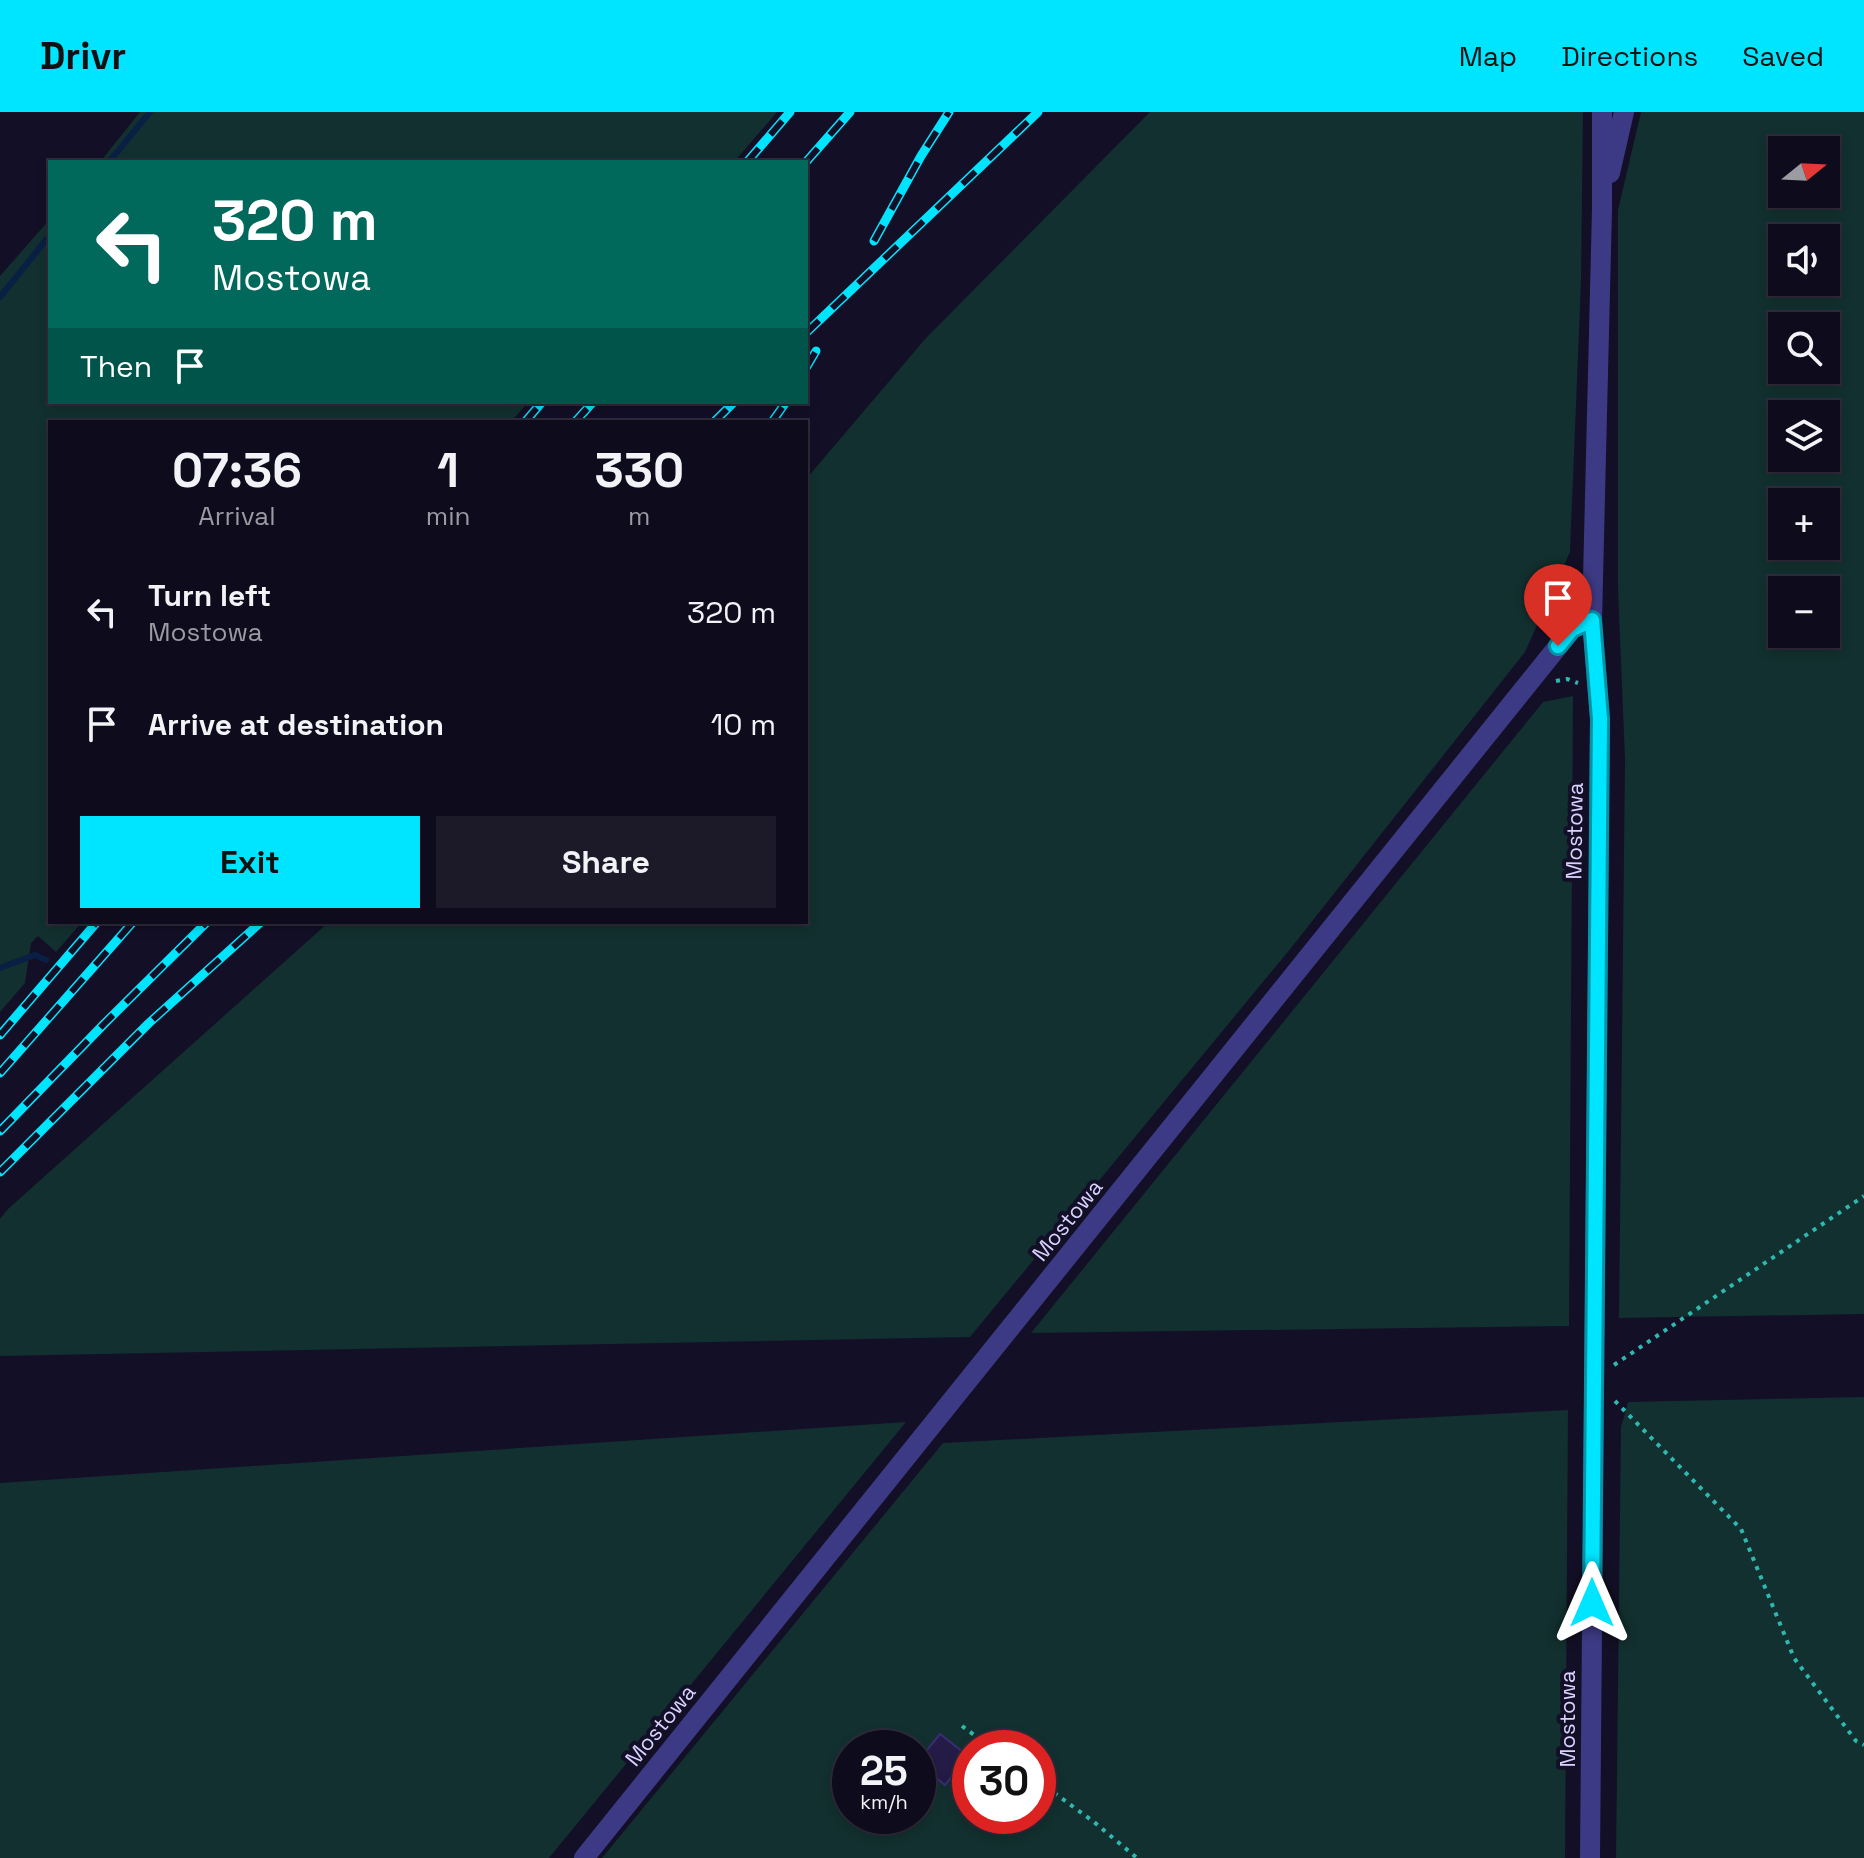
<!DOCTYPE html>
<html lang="en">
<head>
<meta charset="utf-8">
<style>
	:root { --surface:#0e0b1c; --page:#1c1929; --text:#f1f3f6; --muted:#9b9ba3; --line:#2e2b3b; --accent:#00e5ff }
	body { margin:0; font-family:"Space Grotesk",sans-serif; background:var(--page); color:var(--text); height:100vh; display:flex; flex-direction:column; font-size:30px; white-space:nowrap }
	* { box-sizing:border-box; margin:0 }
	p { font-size:26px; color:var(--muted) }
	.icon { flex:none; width:44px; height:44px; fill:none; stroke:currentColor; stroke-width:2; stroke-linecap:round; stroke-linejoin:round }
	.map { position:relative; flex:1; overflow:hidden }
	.panel { position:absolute; left:48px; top:308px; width:760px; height:504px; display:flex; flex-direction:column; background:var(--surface); border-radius:0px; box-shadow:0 4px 12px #0003,0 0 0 2px var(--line) }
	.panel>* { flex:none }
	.guide { position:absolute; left:48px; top:48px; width:760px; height:244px; border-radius:0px; box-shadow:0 4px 12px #0003,0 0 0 2px var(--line); background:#00695c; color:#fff; overflow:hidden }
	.needle { width:52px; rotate:72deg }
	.fabs { position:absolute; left:1768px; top:24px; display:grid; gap:16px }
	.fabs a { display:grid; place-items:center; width:72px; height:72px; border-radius:0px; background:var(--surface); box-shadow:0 4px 12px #0003,0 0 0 2px var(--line); font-size:40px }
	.speed { position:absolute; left:832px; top:1618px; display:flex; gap:16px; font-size:40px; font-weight:700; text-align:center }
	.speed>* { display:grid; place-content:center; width:104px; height:104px; border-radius:50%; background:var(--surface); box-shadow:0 4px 12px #0003,0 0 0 2px var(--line); line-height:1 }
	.speed small { font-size:20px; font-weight:400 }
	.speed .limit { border:12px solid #d22; background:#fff; color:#111 }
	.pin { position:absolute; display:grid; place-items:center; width:68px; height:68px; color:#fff; margin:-82px -34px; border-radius:50% 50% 50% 0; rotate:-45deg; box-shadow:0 0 8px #0007 }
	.pin .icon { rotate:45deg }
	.me { position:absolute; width:88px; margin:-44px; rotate:0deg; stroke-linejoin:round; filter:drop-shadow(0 0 6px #0008) }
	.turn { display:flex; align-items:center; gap:28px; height:168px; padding:0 32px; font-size:36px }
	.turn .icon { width:104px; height:104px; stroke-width:2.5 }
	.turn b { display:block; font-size:56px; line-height:68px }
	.then { display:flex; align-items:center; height:76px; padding:0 32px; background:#0003; gap:16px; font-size:30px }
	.eta { display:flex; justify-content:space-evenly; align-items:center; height:136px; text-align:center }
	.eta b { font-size:48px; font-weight:700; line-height:56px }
	.primary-button { display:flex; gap:16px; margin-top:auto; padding:16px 32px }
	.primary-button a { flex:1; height:92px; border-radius:0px; background:var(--accent); color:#111; font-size:32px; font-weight:700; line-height:92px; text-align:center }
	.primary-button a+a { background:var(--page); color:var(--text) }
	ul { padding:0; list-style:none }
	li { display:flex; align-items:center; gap:24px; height:112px; padding:0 32px }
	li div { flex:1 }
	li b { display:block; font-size:30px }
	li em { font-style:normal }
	header { display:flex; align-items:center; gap:48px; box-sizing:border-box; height:112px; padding:0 40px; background:var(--accent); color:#111 }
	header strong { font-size:38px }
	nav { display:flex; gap:44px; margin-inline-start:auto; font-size:28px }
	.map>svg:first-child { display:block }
	.green { fill:#12302f; fill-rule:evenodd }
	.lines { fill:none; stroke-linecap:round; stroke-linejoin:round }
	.stream { stroke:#0a1f44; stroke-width:6 }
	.building { fill:#241b47; stroke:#3b2d73; stroke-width:2 }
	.path { stroke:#2fb8b0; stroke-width:4; stroke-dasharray:4 6; stroke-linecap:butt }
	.minor { stroke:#3d3a85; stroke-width:20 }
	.rail-casing { stroke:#00e5ff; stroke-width:9 }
	.rail { stroke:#130f26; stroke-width:6; stroke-dasharray:18; stroke-linecap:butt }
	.route-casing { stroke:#0095a6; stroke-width:20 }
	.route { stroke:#00e5ff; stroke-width:14 }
	.labels { text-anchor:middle; stroke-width:8; stroke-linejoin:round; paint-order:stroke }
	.street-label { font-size:22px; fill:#d9d4ff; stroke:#130f26 }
</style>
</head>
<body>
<header>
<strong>Drivr</strong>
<nav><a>Map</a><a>Directions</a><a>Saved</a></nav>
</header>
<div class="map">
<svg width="1864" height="1746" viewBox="0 0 1864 1746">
	<rect width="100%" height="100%" fill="#130f26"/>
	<g class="green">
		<polygon points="140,0 777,0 734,50 100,50"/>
		<polygon points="1150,0 1583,0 1581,169 1570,440 1525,540 1291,836 970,1225 0,1244 0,1107 8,1097 329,810 806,810 806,367 926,226"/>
		<path d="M1641 0H1864V1202L1619 1206 1625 648 1618 477V98ZM1782 38H1826V82H1782ZM1826 126V170H1782V126ZM1826 214V258H1782V214ZM1782 302H1826V346H1782ZM1826 390V434H1782V390ZM1826 478V522H1782V478Z"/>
		<polygon points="50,107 50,290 528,290 511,310 50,310 50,810 82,810 56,840 38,824 31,831 25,871 0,900 0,164"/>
		<polygon points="1573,584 1569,1214 1031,1221 1543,590"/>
		<polygon points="1864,1285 1864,1746 1616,1746 1621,1315 1628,1290"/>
		<path d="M1568 1298 1565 1746H602L943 1331ZM850 1636H918V1704H850ZM970 1636H1038V1704H970Z"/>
		<polygon points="906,1310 549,1746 0,1746 0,1371"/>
	</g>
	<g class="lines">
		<g class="stream">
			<polyline points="109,50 150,0"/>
			<polyline points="0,185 50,123"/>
			<polyline points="0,856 35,843 46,848"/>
		</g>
	</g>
	<polygon class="building" points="940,1622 968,1644 945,1673 918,1652 918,1649"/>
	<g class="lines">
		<g class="path">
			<polyline points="1556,569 1567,567 1578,571"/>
			<polyline points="1614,1253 1864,1084"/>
			<polyline points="1615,1289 1741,1417 1794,1546 1856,1629 1864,1633"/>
			<polyline points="962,1614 992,1636"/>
			<polyline points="1038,1669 1094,1710 1137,1746"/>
		</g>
		<g class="minor">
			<polyline points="1610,61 1624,0"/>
			<polyline points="584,1746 1572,517 1592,508"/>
			<polyline points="1590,1746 1600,607 1592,508 1602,97 1602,0"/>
		</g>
		<g class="rail-casing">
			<g id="rail">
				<polyline points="747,50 790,0"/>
				<polyline points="806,50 850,0"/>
				<polyline points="874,129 921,44 949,0"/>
				<polyline points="806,221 1038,0"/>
				<polyline points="806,256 816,239"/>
				<polyline points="525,310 542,290"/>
				<polyline points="575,310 593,290"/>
				<polyline points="714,310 734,290"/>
				<polyline points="772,310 786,290"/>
				<polyline points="0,923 97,810"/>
				<polyline points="0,961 133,810"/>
				<polyline points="0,1019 105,911 207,810"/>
				<polyline points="0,1060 149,911 261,810"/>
			</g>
		</g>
		<use href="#rail" class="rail"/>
	</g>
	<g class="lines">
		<g class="route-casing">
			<polyline id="route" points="1558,534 1572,517 1592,508 1600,607 1592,1491"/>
		</g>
		<use href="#route" class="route"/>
	</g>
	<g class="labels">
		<g class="street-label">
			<text transform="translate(1574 719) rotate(-89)" y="8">Mostowa</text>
			<text transform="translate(1067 1108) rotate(-51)" y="8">Mostowa</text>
			<text transform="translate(1567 1607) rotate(-90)" y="8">Mostowa</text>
			<text transform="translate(660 1613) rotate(-51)" y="8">Mostowa</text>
		</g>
	</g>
</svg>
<div class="fabs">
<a><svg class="needle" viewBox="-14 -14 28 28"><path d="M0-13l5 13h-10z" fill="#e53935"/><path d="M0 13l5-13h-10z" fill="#9b9ba3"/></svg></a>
<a><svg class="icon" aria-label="sound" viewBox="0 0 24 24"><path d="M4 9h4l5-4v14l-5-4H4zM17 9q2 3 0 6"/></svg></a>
<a><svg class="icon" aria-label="search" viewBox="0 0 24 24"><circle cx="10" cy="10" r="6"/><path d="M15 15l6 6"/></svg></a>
<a><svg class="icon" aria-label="layers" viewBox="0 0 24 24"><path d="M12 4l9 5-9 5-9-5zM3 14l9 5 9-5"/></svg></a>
<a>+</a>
<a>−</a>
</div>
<div class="speed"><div>25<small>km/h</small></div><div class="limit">30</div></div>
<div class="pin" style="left:1558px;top:534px;background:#d93025"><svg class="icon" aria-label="arrive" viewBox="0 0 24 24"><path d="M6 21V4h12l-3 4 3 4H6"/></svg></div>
<svg class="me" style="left:1592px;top:1491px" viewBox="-20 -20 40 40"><path d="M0-17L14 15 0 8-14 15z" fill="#00e5ff" stroke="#fff" stroke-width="4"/></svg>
<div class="guide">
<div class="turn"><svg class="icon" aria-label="left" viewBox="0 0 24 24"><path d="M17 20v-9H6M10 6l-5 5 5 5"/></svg><div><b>320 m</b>Mostowa</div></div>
<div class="then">Then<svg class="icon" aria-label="arrive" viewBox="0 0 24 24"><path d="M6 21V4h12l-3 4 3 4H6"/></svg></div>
</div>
<section class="panel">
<div class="eta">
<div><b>07:36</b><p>Arrival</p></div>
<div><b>1</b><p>min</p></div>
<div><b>330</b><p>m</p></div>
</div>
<ul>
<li><svg class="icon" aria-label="left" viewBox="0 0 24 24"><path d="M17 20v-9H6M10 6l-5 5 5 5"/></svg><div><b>Turn left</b><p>Mostowa</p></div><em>320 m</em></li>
<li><svg class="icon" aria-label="arrive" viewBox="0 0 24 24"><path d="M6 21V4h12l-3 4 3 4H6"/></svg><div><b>Arrive at destination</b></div><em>10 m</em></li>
</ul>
<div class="primary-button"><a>Exit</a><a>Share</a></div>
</section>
</div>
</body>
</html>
